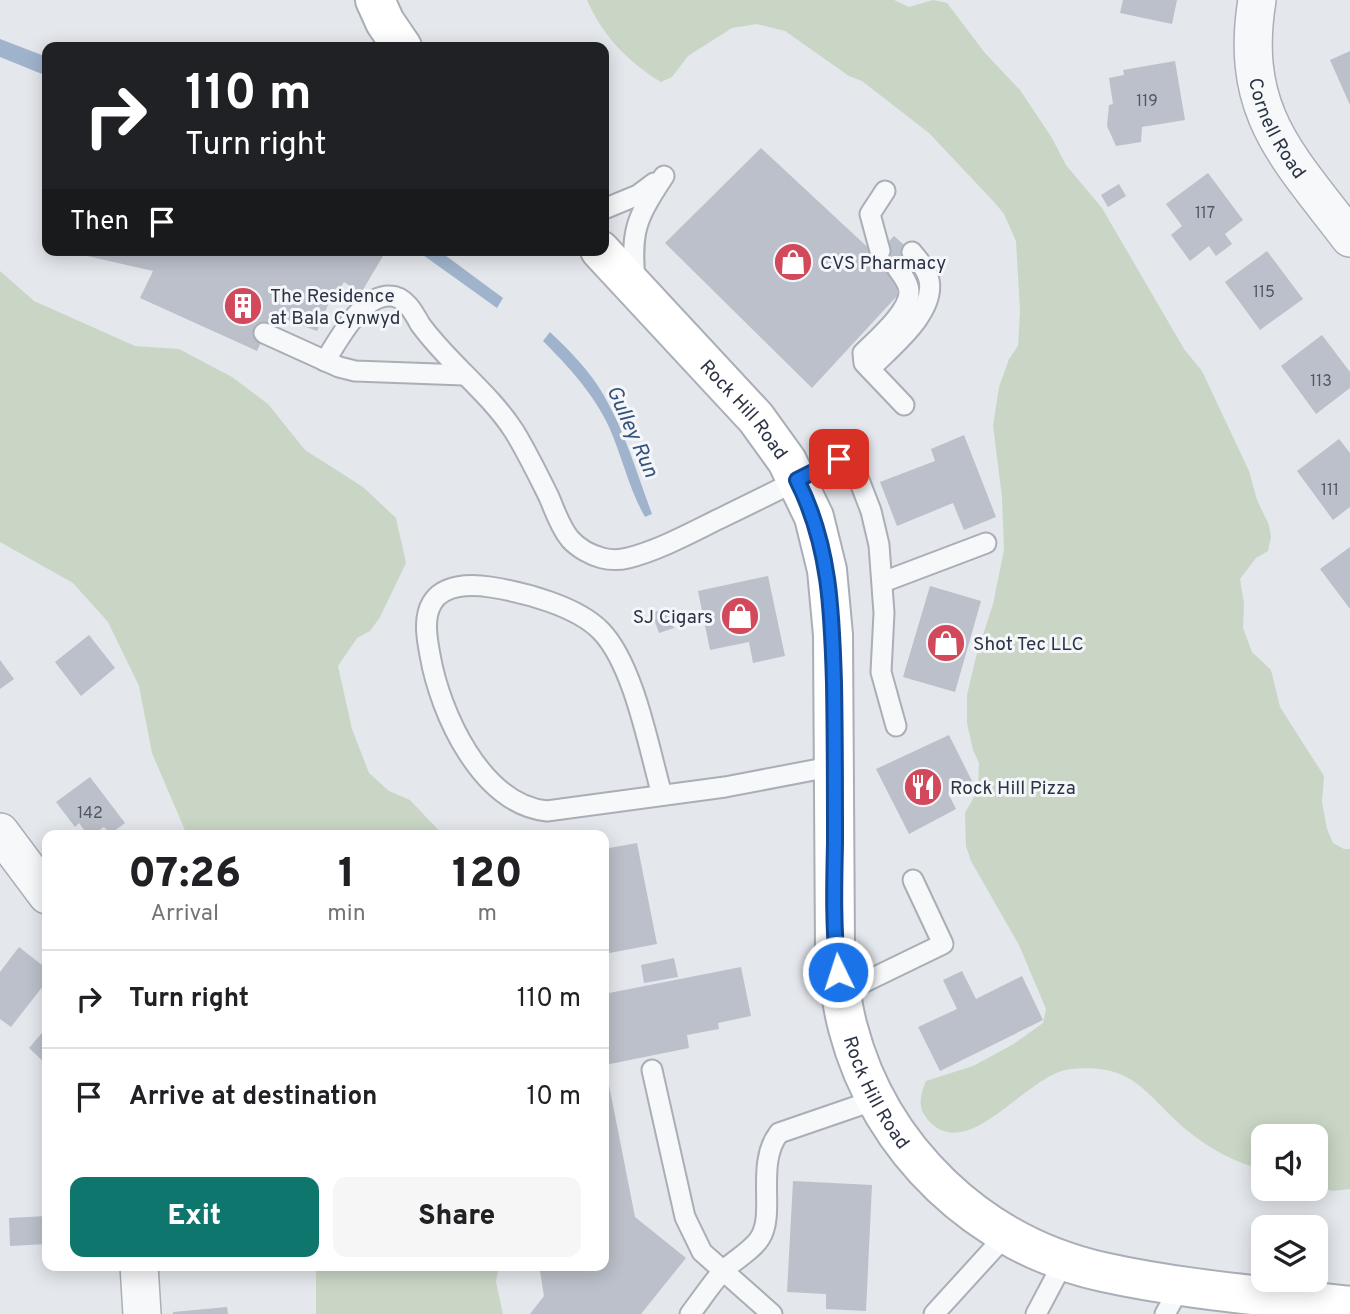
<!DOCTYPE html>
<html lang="en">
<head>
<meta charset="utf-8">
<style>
	:root { --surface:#fff; --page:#f6f6f6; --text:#202124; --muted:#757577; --line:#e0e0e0; --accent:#0f766e }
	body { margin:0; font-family:Overpass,sans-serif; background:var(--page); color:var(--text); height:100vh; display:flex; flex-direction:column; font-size:26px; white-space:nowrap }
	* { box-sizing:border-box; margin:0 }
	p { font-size:23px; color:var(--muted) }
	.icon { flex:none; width:38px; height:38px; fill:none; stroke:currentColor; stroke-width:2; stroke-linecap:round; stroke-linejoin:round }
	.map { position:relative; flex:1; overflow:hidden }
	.panel { position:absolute; left:42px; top:830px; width:567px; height:441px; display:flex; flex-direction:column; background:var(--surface); border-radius:14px; box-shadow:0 4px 18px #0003 }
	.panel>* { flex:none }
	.hud { position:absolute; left:42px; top:42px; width:567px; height:214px; border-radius:14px; box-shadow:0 4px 18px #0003; background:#202124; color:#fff; overflow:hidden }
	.controls { position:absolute; left:1251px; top:1124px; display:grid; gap:14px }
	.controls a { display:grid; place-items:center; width:77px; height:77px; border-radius:14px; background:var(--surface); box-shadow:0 4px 18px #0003; font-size:35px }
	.pin { position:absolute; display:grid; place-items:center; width:60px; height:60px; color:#fff; margin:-30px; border-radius:14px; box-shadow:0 4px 10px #0006 }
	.me { position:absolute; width:77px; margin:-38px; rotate:356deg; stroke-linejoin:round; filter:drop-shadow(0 0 5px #0008) }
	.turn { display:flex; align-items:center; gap:24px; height:147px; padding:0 28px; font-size:32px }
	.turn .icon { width:91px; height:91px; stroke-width:2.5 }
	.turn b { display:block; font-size:49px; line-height:60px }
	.then { display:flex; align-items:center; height:66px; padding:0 28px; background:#0003; gap:14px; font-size:26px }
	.eta { display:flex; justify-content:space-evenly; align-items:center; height:119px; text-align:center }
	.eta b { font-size:42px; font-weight:800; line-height:49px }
	.primary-button { display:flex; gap:14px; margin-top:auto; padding:14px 28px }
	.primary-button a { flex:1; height:80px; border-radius:14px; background:var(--accent); color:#fff; font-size:28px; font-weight:800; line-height:80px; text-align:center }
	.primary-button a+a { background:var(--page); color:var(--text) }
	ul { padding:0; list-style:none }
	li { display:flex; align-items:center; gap:21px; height:98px; padding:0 28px; border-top:2px solid var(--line) }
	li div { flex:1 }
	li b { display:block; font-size:26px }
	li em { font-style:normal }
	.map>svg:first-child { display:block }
	.green { fill:#c9d6c5 }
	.water { fill:#9fb4cc }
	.building { fill:#bbc0ca }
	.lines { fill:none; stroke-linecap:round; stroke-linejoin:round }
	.service-casing { stroke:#a9aeb7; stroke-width:23 }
	.minor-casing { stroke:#a9aeb7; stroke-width:40 }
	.secondary-casing { stroke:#a9aeb7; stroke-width:42 }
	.service { stroke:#f7f8fa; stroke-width:19 }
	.minor { stroke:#f7f8fa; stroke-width:37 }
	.secondary { stroke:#fff; stroke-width:38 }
	.route-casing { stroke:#114b97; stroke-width:18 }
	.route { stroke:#1a73e8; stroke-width:12 }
	.labels { text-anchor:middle; stroke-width:6; stroke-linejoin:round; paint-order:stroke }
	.number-label { font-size:16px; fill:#4f5766 }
	.street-label { font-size:19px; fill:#2b3445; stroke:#f4f6f9 }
	.poi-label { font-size:19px; fill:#2b3445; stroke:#f4f6f9; text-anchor:start }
	.water-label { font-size:21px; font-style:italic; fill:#34527a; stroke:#f4f6f9 }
</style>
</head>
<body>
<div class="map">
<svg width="1350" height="1314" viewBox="0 0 1350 1314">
	<rect width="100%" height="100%" fill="#e4e7ec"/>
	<g class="green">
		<path d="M587 0H894L909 7 933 0 947 3 985 53 1020 90 1052 138 1066 165 1102 208 1184 349 1202 371 1249 471 1257 500 1269 525 1271 537 1268 551 1256 558 1240 579 1244 604 1243 628 1252 652 1271 670 1280 707 1324 776 1322 802 1327 829 1333 843 1344 849H1350V1189L1333 1191 1316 1187V1136H1264L1263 1170C1235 1162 1211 1150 1188 1131 1145 1096 1137 1063 1071 1069 1027 1073 968 1166 928 1120 917 1107 920 1096 926 1081L973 1066 1012 1045 1043 1023 1046 1009 1019 945 971 861 966 846 965 813 978 790 979 763 973 750 967 723V695L976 657 993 604 1004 550 1002 497 993 426 999 387 1009 359 1018 346 1020 311 1016 241 1004 214 994 202 929 133 862 81 849 76 785 31 757 24 732 28 688 56 672 77 661 82C628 62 602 35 587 0Z"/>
		<polygon points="0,271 34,301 135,346 179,349 232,377 268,404 305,450 363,487 396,518 406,563 380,617 370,631 357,638 338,666 352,729 369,773 389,791 410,800 443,835 187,835 152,753 139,686 108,622 73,583 0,542"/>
		<polygon points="316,1265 499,1265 496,1282 503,1314 316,1314"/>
	</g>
	<g class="water">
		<polygon points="0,39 47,57 47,76 0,57"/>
		<polygon points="416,250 438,250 503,298 497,308"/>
		<path d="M550 332C569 350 590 371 603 394 625 431 637 474 652 514L645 517C629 489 622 456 609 427 594 394 568 366 543 341Z"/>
	</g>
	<g class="building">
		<polygon points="1123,0 1177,0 1172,24 1120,13"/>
		<polygon points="1350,51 1350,105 1330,60"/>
		<polygon points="1175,61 1185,120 1142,127 1141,142 1116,146 1107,126 1109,105 1113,104 1109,78 1124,75 1123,70"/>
		<polygon points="761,148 876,255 894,236 912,252 894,271 897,275 897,296 812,388 665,243"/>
		<polygon points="1208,173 1243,220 1225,234 1232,244 1216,256 1209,246 1190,261 1171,235 1182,226 1166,204"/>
		<polygon points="1119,184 1126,196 1108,207 1101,195"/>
		<polygon points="61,250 374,250 383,256 361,293 344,282 336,295 333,293 317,331 273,315 257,351 140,298 153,271"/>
		<polygon points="1267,251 1303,299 1260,330 1225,282"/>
		<polygon points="1322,335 1350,372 1350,388 1316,414 1281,366"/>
		<polygon points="964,435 996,517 964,530 953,503 897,526 880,482 935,461 931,449"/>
		<polygon points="1339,439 1350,453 1350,507 1333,520 1297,471"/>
		<polygon points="1350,547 1350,609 1320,569"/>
		<polygon points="768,576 785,656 753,663 749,642 710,650 698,591"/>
		<polygon points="930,586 981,601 955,692 903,677"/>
		<polygon points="666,608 674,628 659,633 652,613"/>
		<polygon points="89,635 115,668 81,696 55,662"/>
		<polygon points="0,660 14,679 0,689"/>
		<polygon points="949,735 972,781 948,793 956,809 909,834 876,769"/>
		<polygon points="90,777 125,823 110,834 104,827 92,835 88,835 79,823 75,827 56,802"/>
		<polygon points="637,843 657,944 604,954 604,849"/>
		<polygon points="19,947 47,969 47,981 11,1027 0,1019 0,972"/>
		<polygon points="674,958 678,977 644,983 641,965"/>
		<polygon points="741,967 751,1016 718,1023 719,1029 687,1035 689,1048 605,1065 635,1217 686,1258 641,1314 530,1314 544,1296 539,1265 604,1265 604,994"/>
		<polygon points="962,971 976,999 1022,976 1043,1020 940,1071 918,1027 957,1009 943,980"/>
		<polygon points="47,1027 47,1065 29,1048"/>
		<polygon points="793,1181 872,1185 866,1311 826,1309 826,1294 787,1292"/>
		<polygon points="47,1216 47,1244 10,1246 9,1218"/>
		<polygon points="227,1307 228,1314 173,1314 173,1312"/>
	</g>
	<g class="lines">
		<g class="service-casing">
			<g id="service">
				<polyline points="604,209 638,195 654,183"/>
				<polyline points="880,251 870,214 885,191"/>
				<path d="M897 268C902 275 909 283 909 292 909 312 877 339 863 353L864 363 904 405"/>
				<path d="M635 283C631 230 635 220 664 176"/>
				<polyline points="264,333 339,367 355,371 464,375"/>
				<path d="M325 361C338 341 361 295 390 296 405 296 414 313 420 324 448 363 488 391 514 431 527 452 538 475 549 497 555 511 560 527 570 539 578 548 591 555 602 558 610 560 620 560 628 558 660 550 692 532 721 518 764 497 807 476 849 454L871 511 879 545 884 613 881 672 896 726"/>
				<path d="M870 369C890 348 936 313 929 280 927 269 919 261 912 252"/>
				<polyline points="883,582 986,543"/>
				<path d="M662 795C649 749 634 665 601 631 577 606 523 592 490 587 471 584 443 584 432 603 423 618 427 639 430 655 440 713 481 804 547 811L725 787 835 766"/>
				<polyline points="840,994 943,944 913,880"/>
				<polyline points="652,1070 685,1217 702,1252 772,1314"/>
				<path d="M690 1314C701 1300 711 1284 723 1271 734 1260 752 1251 760 1238 776 1213 755 1164 779 1133L875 1100"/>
				<polyline points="934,1314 1006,1235"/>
				<polyline points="1036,1314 1064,1261"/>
				<polyline points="1165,1314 1181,1285"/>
			</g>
		</g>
		<g class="minor-casing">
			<g id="minor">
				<path id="s1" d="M1257 0C1239 112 1287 155 1350 238"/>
				<polyline points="0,832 47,895"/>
				<polyline points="139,1265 142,1314"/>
			</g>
		</g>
		<g class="secondary-casing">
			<g id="secondary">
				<polyline points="375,0 385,22 402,47"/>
				<path id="s2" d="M600 250 756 418 787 461 814 517 827 570 833 635 835 949C838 976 841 1002 848 1028 880 1150 980 1245 1103 1272 1184 1290 1268 1296 1350 1306"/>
			</g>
		</g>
		<use href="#service" class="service"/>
		<use href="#minor" class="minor"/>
		<use href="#secondary" class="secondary"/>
	</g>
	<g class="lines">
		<g class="route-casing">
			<path id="route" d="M838 972C833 929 834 886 835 843 835 790 835 737 834 683 832 612 830 545 797 480L839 459"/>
		</g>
		<use href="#route" class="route"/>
	</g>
	<defs>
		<g id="shop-disc" transform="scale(2.0125)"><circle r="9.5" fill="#d1495b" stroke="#f4f6f9"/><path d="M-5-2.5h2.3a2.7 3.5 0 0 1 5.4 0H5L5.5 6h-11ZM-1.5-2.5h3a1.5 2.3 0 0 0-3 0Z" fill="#fff"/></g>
		<g id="building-disc" transform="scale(2.0125)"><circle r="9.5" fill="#d1495b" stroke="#f4f6f9"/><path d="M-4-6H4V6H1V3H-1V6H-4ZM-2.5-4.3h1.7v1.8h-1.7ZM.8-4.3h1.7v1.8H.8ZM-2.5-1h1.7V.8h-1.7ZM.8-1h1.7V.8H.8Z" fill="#fff"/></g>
		<g id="restaurant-disc" transform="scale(2.0125)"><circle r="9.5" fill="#d1495b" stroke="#f4f6f9"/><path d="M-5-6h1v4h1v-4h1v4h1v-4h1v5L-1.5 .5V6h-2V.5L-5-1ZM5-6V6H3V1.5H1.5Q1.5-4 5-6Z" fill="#fff"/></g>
	</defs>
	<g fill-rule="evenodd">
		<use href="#shop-disc" x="793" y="262"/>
		<use href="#building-disc" x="243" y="306"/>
		<use href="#shop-disc" x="740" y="616"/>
		<use href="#shop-disc" x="946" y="643"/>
		<use href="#restaurant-disc" x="923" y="787"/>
	</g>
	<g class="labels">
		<g class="number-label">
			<text x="1147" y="106">119</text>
			<text x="1205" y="218">117</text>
			<text x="1264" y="297">115</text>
			<text x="1321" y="386">113</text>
			<text x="1330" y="495">111</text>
			<text x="90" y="818">142</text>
		</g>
		<g class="street-label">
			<text dy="7" stroke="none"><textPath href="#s1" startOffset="133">Cornell Road</textPath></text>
			<text dy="7" stroke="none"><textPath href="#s2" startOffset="215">Rock Hill Road</textPath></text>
			<text dy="7" stroke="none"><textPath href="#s2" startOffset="929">Rock Hill Road</textPath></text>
		</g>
		<g class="poi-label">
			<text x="820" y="269">CVS Pharmacy</text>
			<text x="270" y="302">The Residence<tspan x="270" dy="22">at Bala Cynwyd</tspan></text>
			<text x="713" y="623" text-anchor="end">SJ Cigars</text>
			<text x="973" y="650">Shot Tec LLC</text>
			<text x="950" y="794">Rock Hill Pizza</text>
		</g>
		<g class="water-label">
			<text transform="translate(633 431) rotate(66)" y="7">Gulley Run</text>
		</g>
	</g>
</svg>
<div class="controls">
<a><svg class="icon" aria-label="sound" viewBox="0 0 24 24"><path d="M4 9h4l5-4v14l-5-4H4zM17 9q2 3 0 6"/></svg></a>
<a><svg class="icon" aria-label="layers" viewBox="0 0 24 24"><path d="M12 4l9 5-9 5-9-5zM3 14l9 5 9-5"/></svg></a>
</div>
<div class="pin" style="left:839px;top:459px;background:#d93025"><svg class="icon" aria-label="arrive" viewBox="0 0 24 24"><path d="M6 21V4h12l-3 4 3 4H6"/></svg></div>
<svg class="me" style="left:838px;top:972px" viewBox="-20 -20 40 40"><circle r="17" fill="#1a73e8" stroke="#fff" stroke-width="3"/><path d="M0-11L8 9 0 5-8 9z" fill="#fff"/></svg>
<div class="hud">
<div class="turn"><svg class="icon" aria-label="right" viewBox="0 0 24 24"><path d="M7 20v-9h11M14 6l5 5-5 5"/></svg><div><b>110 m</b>Turn right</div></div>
<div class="then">Then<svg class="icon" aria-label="arrive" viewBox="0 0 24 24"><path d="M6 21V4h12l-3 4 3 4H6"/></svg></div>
</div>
<section class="panel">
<div class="eta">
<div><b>07:26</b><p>Arrival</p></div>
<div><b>1</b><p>min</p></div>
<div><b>120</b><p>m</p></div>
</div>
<ul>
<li><svg class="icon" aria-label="right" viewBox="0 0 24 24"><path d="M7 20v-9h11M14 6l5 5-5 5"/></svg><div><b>Turn right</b></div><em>110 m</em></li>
<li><svg class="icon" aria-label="arrive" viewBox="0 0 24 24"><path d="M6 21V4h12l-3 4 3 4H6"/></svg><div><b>Arrive at destination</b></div><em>10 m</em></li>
</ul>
<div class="primary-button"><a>Exit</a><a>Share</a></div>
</section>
</div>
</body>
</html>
